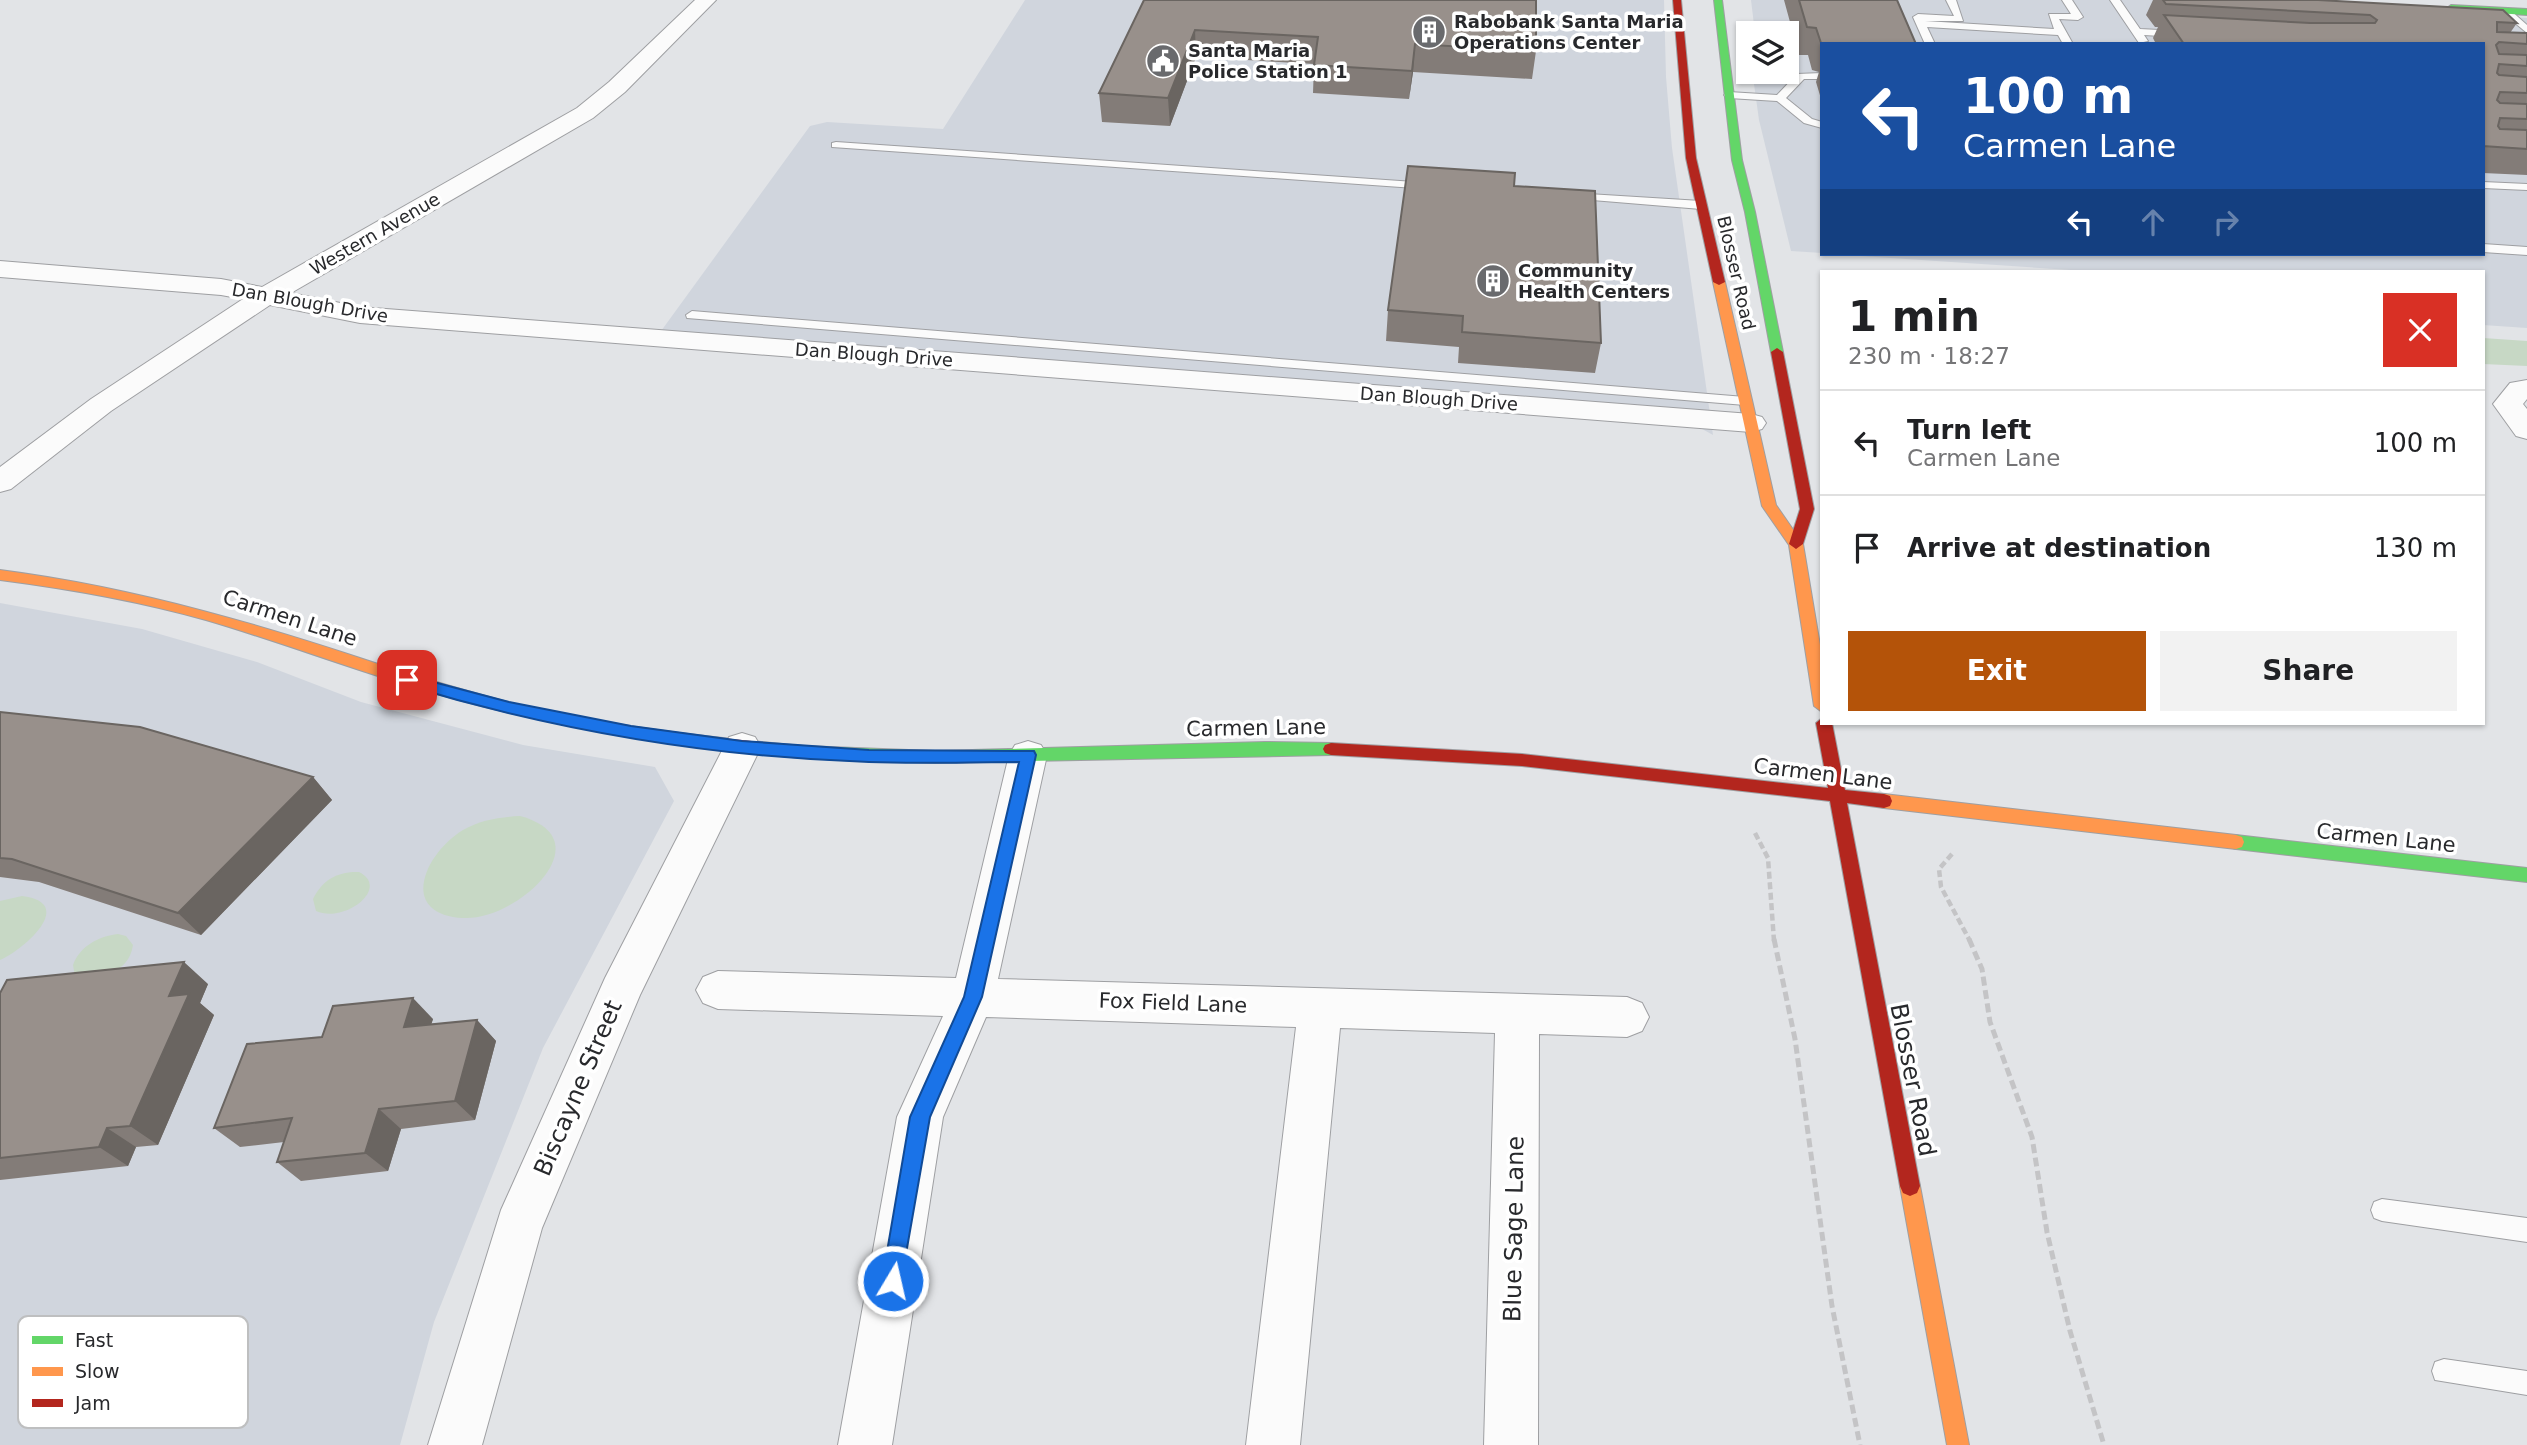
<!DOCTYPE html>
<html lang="en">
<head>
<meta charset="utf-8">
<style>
	:root { --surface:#fff; --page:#f2f2f2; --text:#202124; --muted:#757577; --line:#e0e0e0; --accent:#b45309 }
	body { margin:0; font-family:"DejaVu Sans",sans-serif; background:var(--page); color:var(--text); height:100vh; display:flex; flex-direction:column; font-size:26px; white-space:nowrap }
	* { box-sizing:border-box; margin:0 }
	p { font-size:23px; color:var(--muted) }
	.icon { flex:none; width:38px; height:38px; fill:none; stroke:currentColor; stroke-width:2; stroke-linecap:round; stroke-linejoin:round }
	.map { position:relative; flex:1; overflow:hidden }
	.side { position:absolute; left:1820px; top:270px; width:665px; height:455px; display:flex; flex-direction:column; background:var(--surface); border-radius:0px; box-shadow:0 2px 5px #0004 }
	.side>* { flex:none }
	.hud { position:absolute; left:1820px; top:42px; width:665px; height:214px; border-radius:0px; box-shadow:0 2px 5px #0004; background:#1a4fa0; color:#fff; overflow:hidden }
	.fabs { position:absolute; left:1736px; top:21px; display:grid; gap:14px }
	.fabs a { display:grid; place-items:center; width:63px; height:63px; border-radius:0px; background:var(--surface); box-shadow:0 2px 5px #0004; font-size:35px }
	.pin { position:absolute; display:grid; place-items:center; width:60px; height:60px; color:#fff; margin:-30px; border-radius:14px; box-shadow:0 4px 10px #0006 }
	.me { position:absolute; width:77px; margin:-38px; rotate:9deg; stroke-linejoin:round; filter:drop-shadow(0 0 5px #0008) }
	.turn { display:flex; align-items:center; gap:24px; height:147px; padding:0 28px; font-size:32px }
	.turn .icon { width:91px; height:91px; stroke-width:2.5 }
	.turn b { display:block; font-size:49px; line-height:60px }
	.lanes { display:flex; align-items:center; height:66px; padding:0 28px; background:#0003; justify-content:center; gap:35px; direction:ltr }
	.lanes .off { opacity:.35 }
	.round { display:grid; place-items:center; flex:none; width:74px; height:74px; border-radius:0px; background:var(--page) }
	.head { display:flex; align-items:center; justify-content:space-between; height:119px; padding:0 28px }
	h1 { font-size:42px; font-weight:800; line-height:52px }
	.button { display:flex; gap:14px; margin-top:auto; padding:14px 28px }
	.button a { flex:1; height:80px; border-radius:0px; background:var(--accent); color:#fff; font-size:28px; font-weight:800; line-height:80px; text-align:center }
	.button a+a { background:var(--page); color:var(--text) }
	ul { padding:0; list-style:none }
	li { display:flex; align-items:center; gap:21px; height:105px; padding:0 28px; border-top:2px solid var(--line) }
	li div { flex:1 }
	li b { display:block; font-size:26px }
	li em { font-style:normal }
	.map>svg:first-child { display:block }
	.built { fill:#d0d5dd }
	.green { fill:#c7d8c5 }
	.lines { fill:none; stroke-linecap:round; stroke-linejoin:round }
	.lane-casing { stroke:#9e9fa2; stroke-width:2 }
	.street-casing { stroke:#9e9fa2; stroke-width:2 }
	.fast-casing { stroke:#9e9fa2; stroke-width:2 }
	.slow-casing { stroke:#9e9fa2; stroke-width:2 }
	.jam-casing { stroke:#9e9fa2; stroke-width:2 }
	.path-far1 { stroke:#c4c4c6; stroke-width:4.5; stroke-dasharray:7 3.5; stroke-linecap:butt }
	.path { stroke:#c4c4c6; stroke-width:5; stroke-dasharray:9 4.5; stroke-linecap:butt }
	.lane { fill:#fbfbfb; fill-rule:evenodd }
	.street { fill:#fbfbfb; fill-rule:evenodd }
	.fast { fill:#63d668; fill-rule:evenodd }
	.slow { fill:#ff974d; fill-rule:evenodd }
	.jam { fill:#b3261e; fill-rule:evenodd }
	.wall { fill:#837c78 }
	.shaded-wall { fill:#6a6561 }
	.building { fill:#98908b; stroke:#6a6561; stroke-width:2 }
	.route { fill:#1a73e8; stroke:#114b97; stroke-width:2 }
	.labels { text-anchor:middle; stroke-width:7; stroke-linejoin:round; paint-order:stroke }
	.far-poi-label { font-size:18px; font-weight:bold; fill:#28292c; stroke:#fff; text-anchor:start }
	.far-street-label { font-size:18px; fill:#28292c; stroke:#fff }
	.street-label { font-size:21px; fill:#28292c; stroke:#fff }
	.near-street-label { font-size:24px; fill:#28292c; stroke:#fff }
	.key { fill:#fff; stroke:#bebfc0; stroke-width:2 }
	.key-label { font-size:19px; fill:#28292c }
</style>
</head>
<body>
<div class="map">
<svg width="2527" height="1445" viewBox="0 0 2527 1445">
	<rect width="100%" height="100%" fill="#e2e4e7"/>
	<g class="built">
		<polygon points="1025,0 1664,0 1666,77 1672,148 1713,435 1695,425 656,338 810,126 827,122 943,129"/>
		<polygon points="1751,0 2157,0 2527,18 2527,328 2483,325 2483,271 2086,271 1831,254 2483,254 2483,44 1822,44 1822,253 1791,251 1759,120 1754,84 1754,72 1787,72 1787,33 1755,33"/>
		<polygon points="0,603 142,629 257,662 361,702 523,745 655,767 674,801 543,1048 434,1322 400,1445 0,1445"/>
	</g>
	<g class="green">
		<polygon points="2483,338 2527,341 2527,366 2483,364"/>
		<path d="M520 816C605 839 518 921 463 918 397 914 425 853 463 830 480 820 500 817 520 816Z"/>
		<path d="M359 872C391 888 344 924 316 911L313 899C322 880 338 871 359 872Z"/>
		<path d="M22 896C78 903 23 950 0 960V901Z"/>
		<path d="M118 934 126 936 133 945C128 976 100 975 75 977L73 965C80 946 99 936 118 934Z"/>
	</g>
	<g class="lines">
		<g class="lane-casing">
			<g id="lane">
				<polygon points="1946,0 1956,0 1963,21 1925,21 2054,29 2049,14 2071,14 2062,0 2072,0 2083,17 2078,20 2059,19 2073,44 2063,44 2058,35 1927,27 1935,44 1925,44 1913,17 1918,14 1954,16"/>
				<polygon points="2110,0 2120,0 2140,29 2178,31 2183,34 2178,37 2144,35 2148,41 2139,43"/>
				<polygon points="2503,9 2509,9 2527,25 2527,33 2503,13"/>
				<polygon points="1822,73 1822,79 1804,79 1786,98 1812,119 1822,122 1822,128 1804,123 1777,101 1729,98 1724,95 1729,92 1777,95 1797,74"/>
				<polygon points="836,142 1429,183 1435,186 1429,189 832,147 832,143"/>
				<polygon points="2483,182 2527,184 2527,190 2483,188"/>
				<polygon points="1572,193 1701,201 1707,205 1701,209 1568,198 1566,196"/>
				<polygon points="2483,244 2527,247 2527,255 2483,252"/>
				<polygon points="692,311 1745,397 1752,401 1745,405 687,318 686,315"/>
				<polygon points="2382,1199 2527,1218 2527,1242 2382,1221 2374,1218 2371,1210 2374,1202"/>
				<polygon points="2444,1359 2527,1371 2527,1395 2435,1380 2432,1371 2435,1362"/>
			</g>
		</g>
		<g class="street-casing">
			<g id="street">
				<polygon points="695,0 716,0 625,92 593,118 291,293 360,307 1751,414 1762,417 1766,423 1762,429 1751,432 360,323 270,305 111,411 11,489 0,492 0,467 91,399 243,299 221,295 0,277 0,261 221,279 262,287 577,108 609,82"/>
				<polygon points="2527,380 2527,399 2523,404 2527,409 2527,439 2516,436 2493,404 2510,383"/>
				<polygon points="742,733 755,737 761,747 640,995 542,1228 482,1445 428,1445 501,1210 605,978 729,737"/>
				<polygon points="1028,741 1041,745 1047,755 998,979 1627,997 1642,1003 1649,1017 1642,1031 1627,1037 1539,1034 1538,1445 1484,1445 1495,1033 1340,1028 1300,1445 1246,1445 1296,1027 986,1017 943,1117 892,1445 838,1445 897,1117 943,1016 718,1009 703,1003 696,990 703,977 718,971 956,978 1009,755 1015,745"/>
			</g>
		</g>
		<g class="fast-casing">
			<g id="fast">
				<polygon points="1714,0 1722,0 1742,160 1755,212 1783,352 1777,356 1771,352 1745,212 1732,160"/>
				<polygon points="2451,5 2527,9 2527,15 2448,10 2447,8"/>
				<polygon points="1265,742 1331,743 1337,745 1339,749 1337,753 1331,755 935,763 803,758 797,756 795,752 797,748 803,746 935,751"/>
				<polygon points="2236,835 2527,868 2527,882 2236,849 2230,847 2228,842 2230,837"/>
			</g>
		</g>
		<g class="slow-casing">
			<g id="slow">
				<polygon points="1719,279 1725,282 1776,505 1803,544 1822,657 1822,712 1814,706 1789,545 1762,506 1713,282"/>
				<path d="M0 570C140 588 272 628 405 673L408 677 400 683C335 663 271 639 206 620 138 601 70 589 0 580Z"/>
				<polygon points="1884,794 2236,835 2242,837 2244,842 2242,847 2236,849 1884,808 1878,806 1876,801 1878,796"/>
				<polygon points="1910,1176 1917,1179 1920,1186 1969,1445 1947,1445 1900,1186 1903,1179"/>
			</g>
		</g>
		<g class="jam-casing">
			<g id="jam">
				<polygon points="1673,0 1681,0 1696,158 1725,282 1719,285 1713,282 1686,158"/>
				<polygon points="1777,348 1783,352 1814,509 1803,544 1796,549 1789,544 1800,509 1771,352"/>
				<path d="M400 671C449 686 499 701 549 712 633 729 718 738 803 746L809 748 811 752 809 756 803 758C663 746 528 724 395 681L392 677Z"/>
				<polygon points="1822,718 1822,723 1832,723 1845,790 1884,794 1890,796 1892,801 1890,806 1884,808 1847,803 1920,1186 1917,1193 1910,1196 1903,1193 1900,1186 1830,801 1522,766 1331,755 1325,753 1323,749 1325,745 1331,743 1522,754 1828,788 1816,723"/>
			</g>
		</g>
		<g class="path-far1">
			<polyline points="1755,833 1768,858 1774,941"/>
			<polyline points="1952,854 1939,869 1941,887 1970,941"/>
		</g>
		<g class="path">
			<polyline points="1774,939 1795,1039 1832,1306 1860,1445"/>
			<polyline points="1969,939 1982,969 1990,1022 2032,1137 2047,1232 2070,1331 2104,1445"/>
		</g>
		<use href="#lane" class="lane"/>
		<use href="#street" class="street"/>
		<use href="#fast" class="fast"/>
		<use href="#slow" class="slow"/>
		<use href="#jam" class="jam"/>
	</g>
	<g class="wall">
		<polygon points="1144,0 1536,51 1532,79 1413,72 1409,99 1313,93 1314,64 1196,57 1170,126 1102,122 1099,93"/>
		<polygon points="1784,0 1897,0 1916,44 1822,44 1822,102 1816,82 1819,72 1812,70 1808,55 1799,55"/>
		<polygon points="2153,0 2318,0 2517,23 2510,33 2527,33 2527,175 2483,173 2483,44 2156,44 2153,38 2158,27 2155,27 2146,15"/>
		<polygon points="1514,186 1601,343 1595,373 1458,363 1459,347 1386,341 1388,310"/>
		<polygon points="0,712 313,777 332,800 201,935 39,882 0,877"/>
		<polygon points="208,984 200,1003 214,1015 158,1145 136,1147 128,1166 0,1180 0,993"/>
		<polygon points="433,1019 431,1024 477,1020 496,1041 475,1120 401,1129 388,1171 301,1181 277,1162 284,1142 240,1147 214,1128 322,1037"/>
	</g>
	<g class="shaded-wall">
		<polygon points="1195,30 1196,57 1170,126 1168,98"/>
		<polygon points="1415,44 1413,72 1409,99 1412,71"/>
		<polygon points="313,777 332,800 201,935 178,913"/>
		<polygon points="184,962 208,984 200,1003 214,1015 158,1145 130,1126 169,996"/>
		<polygon points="413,998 433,1019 424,1048 404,1027"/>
		<polygon points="477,1020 496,1041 475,1120 455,1101"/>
		<polygon points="379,1109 401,1129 388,1171 365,1153"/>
		<polygon points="107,1128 136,1147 128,1166 99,1147"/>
	</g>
	<g class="building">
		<polygon points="1144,0 1536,0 1536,51 1415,44 1412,71 1314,65 1318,37 1195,30 1168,98 1099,93"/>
		<polygon points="1799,0 1897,0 1916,44 1825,44 1821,43 1816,28 1807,27"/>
		<polygon points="2163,0 2318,0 2503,10 2517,23 2497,22 2497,32 2527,33 2527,44 2499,42 2496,45 2499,54 2527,55 2527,66 2499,64 2497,73 2499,75 2527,77 2527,93 2500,92 2497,100 2500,103 2527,104 2527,119 2500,118 2498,126 2500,129 2527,130 2527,149 2483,146 2483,44 2184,44 2164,15 2310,23 2375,23 2377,20 2370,15 2166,4"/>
		<polygon points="1408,166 1515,173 1514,186 1595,191 1601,343 1462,332 1463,316 1388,310"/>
		<polygon points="0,712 140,727 313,777 178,913 12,859 0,858"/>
		<polygon points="184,962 169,996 189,994 130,1126 107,1128 99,1147 0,1158 0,993 7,980"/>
		<polygon points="413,998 404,1027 477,1020 455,1101 379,1109 365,1153 277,1162 292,1118 214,1128 247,1044 322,1037 333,1006"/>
	</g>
	<path class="route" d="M407 675 509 702 631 726 742 741 869 750 1034 751 1036 755 982 997 930 1117 900 1288 893 1292 885 1288 882 1281 910 1117 964 997 1019 762C969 762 919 764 869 762 712 757 553 730 402 684L400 680 402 676Z"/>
	<defs>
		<g id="building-disc" transform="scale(1.75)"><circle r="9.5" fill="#696a6d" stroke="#fff"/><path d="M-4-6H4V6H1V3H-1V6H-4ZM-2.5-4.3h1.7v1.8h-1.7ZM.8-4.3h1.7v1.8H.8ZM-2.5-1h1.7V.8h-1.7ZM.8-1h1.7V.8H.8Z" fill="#fff"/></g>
		<g id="civic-disc" transform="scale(1.75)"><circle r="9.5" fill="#696a6d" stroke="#fff"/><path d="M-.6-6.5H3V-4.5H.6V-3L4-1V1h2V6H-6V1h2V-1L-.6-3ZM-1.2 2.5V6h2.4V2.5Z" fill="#fff"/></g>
	</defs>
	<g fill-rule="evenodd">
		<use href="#building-disc" x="1429" y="32"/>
		<use href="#civic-disc" x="1163" y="61"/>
		<use href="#building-disc" x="1493" y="281"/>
	</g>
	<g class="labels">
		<g class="far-poi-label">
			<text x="1454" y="28">Rabobank Santa Maria<tspan x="1454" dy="21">Operations Center</tspan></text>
			<text x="1188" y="57">Santa Maria<tspan x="1188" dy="21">Police Station 1</tspan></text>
			<text x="1518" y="277">Community<tspan x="1518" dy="21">Health Centers</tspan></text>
		</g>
		<g class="far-street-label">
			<text transform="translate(375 234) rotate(-30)" y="6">Western Avenue</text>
			<text transform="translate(1736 273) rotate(77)" y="6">Blosser Road</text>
			<text transform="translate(310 303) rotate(10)" y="6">Dan Blough Drive</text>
			<text transform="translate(874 355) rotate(4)" y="6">Dan Blough Drive</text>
			<text transform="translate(1439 399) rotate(4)" y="6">Dan Blough Drive</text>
		</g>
		<g class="street-label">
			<text transform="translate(290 618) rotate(18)" y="7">Carmen Lane</text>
			<text transform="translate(1256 728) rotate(-1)" y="7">Carmen Lane</text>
			<text transform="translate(1823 774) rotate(7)" y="7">Carmen Lane</text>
			<text transform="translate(2386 838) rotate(6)" y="7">Carmen Lane</text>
			<text transform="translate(1173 1003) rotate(2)" y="7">Fox Field Lane</text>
		</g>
		<g class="near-street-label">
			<text transform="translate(1913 1080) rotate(79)" y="8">Blosser Road</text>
			<text transform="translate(578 1088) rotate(-67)" y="8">Biscayne Street</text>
			<text transform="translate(1514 1229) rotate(-89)" y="8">Blue Sage Lane</text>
		</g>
	</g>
	<rect x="18" y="1316" width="230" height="112" rx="10" class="key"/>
	<rect x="32" y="1336" width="31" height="8" fill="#63d668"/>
	<rect x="32" y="1367" width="31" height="9" fill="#ff974d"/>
	<rect x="32" y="1399" width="31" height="8" fill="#b3261e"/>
	<g class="key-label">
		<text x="75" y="1347">Fast</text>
		<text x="75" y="1378">Slow</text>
		<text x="75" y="1410">Jam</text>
	</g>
</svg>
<div class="fabs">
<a><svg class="icon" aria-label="layers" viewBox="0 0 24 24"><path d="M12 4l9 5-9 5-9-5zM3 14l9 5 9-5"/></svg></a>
</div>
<div class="pin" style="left:407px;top:680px;background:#d93025"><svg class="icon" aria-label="arrive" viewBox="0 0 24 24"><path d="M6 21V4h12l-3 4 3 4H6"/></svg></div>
<svg class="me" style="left:893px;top:1281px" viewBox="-20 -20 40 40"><circle r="17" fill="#1a73e8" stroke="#fff" stroke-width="3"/><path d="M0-11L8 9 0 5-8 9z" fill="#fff"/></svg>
<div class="hud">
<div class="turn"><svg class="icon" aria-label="left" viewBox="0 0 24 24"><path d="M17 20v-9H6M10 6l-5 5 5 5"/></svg><div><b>100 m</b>Carmen Lane</div></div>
<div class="lanes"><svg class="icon" aria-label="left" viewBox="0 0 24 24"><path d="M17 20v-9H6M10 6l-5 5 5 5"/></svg><svg class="icon off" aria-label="ahead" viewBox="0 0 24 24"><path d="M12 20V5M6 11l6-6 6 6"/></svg><svg class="icon off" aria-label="right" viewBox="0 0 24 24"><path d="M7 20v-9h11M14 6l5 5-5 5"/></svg></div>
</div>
<section class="side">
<div class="head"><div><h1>1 min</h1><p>230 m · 18:27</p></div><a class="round" style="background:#d93025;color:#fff"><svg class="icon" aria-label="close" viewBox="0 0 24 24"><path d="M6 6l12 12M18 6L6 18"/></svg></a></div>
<ul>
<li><svg class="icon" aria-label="left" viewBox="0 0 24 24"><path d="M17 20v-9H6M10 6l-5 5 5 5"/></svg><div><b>Turn left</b><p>Carmen Lane</p></div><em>100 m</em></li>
<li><svg class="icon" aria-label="arrive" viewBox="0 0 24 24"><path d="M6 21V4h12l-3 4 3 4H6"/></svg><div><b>Arrive at destination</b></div><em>130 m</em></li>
</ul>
<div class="button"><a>Exit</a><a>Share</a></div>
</section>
</div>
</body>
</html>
